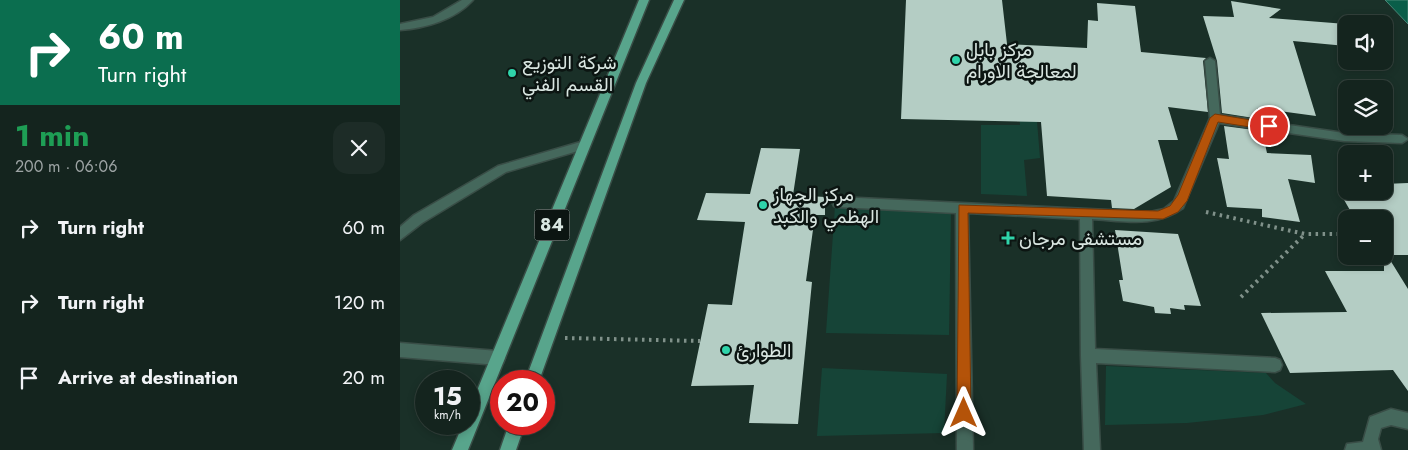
<!DOCTYPE html>
<html lang="en">
<head>
<meta charset="utf-8">
<style>
	:root { --surface:#14241e; --page:#1d2c27; --text:#f1f3f6; --muted:#9da4a4; --line:#33413c }
	body { margin:0; font-family:Jost,Vazirmatn,sans-serif; background:var(--page); color:var(--text); height:100vh; display:flex; flex-direction:column; font-size:19px; white-space:nowrap }
	* { box-sizing:border-box; margin:0 }
	p { font-size:16px; color:var(--muted) }
	.icon { flex:none; width:28px; height:28px; fill:none; stroke:currentColor; stroke-width:2; stroke-linecap:round; stroke-linejoin:round }
	.map { position:relative; flex:1; overflow:hidden }
	.details { display:flex; flex-direction:column; background:var(--surface); width:400px }
	.details>* { flex:none }
	.banner { background:#0b6e4f; color:#fff; overflow:hidden }
	.fabs { position:absolute; left:938px; top:15px; display:grid; gap:10px }
	.fabs a { display:grid; place-items:center; width:55px; height:55px; border-radius:10px; background:var(--surface); box-shadow:0 2px 8px #0003,0 0 0 1px var(--line); font-size:25px }
	.speed { position:absolute; left:15px; top:370px; display:flex; gap:10px; font-size:25px; font-weight:700; text-align:center }
	.speed>* { display:grid; place-content:center; width:65px; height:65px; border-radius:50%; background:var(--surface); box-shadow:0 2px 8px #0003,0 0 0 1px var(--line); line-height:1 }
	.speed small { font-size:12px; font-weight:400 }
	.speed .limit { border:8px solid #d22; background:#fff; color:#111 }
	.pin { position:absolute; display:grid; place-items:center; width:42px; height:42px; color:#fff; margin:-21px; border:2px solid #fff; border-radius:50%; box-shadow:0 1px 5px #0007 }
	.me { position:absolute; width:55px; margin:-28px; rotate:0deg; stroke-linejoin:round; filter:drop-shadow(0 0 4px #0008) }
	.turn { display:flex; align-items:center; gap:18px; height:105px; padding:0 15px; font-size:22px }
	.turn .icon { width:65px; height:65px; stroke-width:2.5 }
	.turn b { display:block; font-size:35px; line-height:42px }
	.round { display:grid; place-items:center; flex:none; width:52px; height:52px; border-radius:15px; background:var(--page) }
	.headline { display:flex; align-items:center; justify-content:space-between; height:85px; padding:0 15px }
	h1 { font-size:30px; font-weight:700; line-height:38px; color:#1e9e55 }
	ul { padding:0; list-style:none }
	li { display:flex; align-items:center; gap:15px; height:75px; padding:0 15px }
	li div { flex:1 }
	li b { display:block; font-size:19px }
	li em { font-style:normal }
	main { display:flex; flex:1; min-height:0 }
	.map>svg:first-child { display:block }
	.green { fill:#164437 }
	.water { fill:#0a5e49; stroke:#488777 }
	.building { fill:#b4cdc4 }
	.lines { fill:none; stroke-linecap:round; stroke-linejoin:round }
	.minor-casing { stroke:#394d46; stroke-width:3 }
	.major-casing { stroke:#394d46; stroke-width:3 }
	.path { stroke:#80918a; stroke-width:4; stroke-dasharray:2.5 4.5; stroke-linecap:butt }
	.minor { fill:#45685c; fill-rule:evenodd }
	.major { fill:#58a58c; fill-rule:evenodd }
	.route { fill:#b45309; stroke:#753606 }
	.poi-dot { fill:#2fd4aa; stroke:#0c1512; stroke-width:2 }
	.labels { text-anchor:middle; stroke-width:5; stroke-linejoin:round; paint-order:stroke }
	.shield { fill:#0c1512; stroke:#9ca7a3; stroke-width:1 }
	.shield-label { font-size:18px; font-weight:bold; fill:#d9e6e1 }
	.poi-label { font-size:19px; fill:#d9e6e1; stroke:#0c1512; text-anchor:start }
</style>
</head>
<body>
<main>
<section class="details">
<div class="banner">
<div class="turn"><svg class="icon" aria-label="right" viewBox="0 0 24 24"><path d="M7 20v-9h11M14 6l5 5-5 5"/></svg><div><b>60 m</b>Turn right</div></div>
</div>
<div class="headline"><div><h1>1 min</h1><p>200 m · 06:06</p></div><a class="round"><svg class="icon" aria-label="close" viewBox="0 0 24 24"><path d="M6 6l12 12M18 6L6 18"/></svg></a></div>
<ul>
<li><svg class="icon" aria-label="right" viewBox="0 0 24 24"><path d="M7 20v-9h11M14 6l5 5-5 5"/></svg><div><b>Turn right</b></div><em>60 m</em></li>
<li><svg class="icon" aria-label="right" viewBox="0 0 24 24"><path d="M7 20v-9h11M14 6l5 5-5 5"/></svg><div><b>Turn right</b></div><em>120 m</em></li>
<li><svg class="icon" aria-label="arrive" viewBox="0 0 24 24"><path d="M6 21V4h12l-3 4 3 4H6"/></svg><div><b>Arrive at destination</b></div><em>20 m</em></li>
</ul>
</section>
<div class="map">
<svg width="1008" height="450" viewBox="0 0 1008 450">
	<rect width="100%" height="100%" fill="#1a3028"/>
	<g class="green">
		<polygon points="613,48 631,48 640,158 624,160 627,196 581,194 581,125 620,125"/>
		<polygon points="435,206 551,211 549,335 426,333"/>
		<polygon points="706,366 866,373 875,383 906,404 863,415 787,423 705,425"/>
		<polygon points="422,368 547,374 544,433 417,436"/>
	</g>
	<polygon class="water" points="985,0 1008,0 1008,24 987,2"/>
	<g class="building">
		<polygon points="506,0 602,0 607,44 687,48 688,20 698,21 697,3 735,6 741,52 806,58 803,61 808,112 768,107 778,140 758,140 771,187 734,209 712,208 711,200 647,196 641,122 501,119"/>
		<polygon points="831,1 881,9 869,18 946,24 946,46 893,41 916,116 857,108 860,119 822,113 817,61 803,16 834,17"/>
		<polygon points="824,126 862,131 867,153 911,155 915,183 888,179 900,222 862,217 862,209 827,207 817,158 829,159"/>
		<polygon points="361,148 400,149 393,195 425,197 425,215 415,215 406,281 412,282 398,424 349,423 354,385 291,386 308,304 332,305 345,222 297,220 306,193 350,194"/>
		<polygon points="1008,183 1008,255 987,255 1008,289 1008,391 993,370 890,373 861,313 947,312 925,271 984,271 984,219 955,219 939,191 984,191 984,184"/>
		<polygon points="715,230 778,234 801,306 784,305 785,310 770,308 771,314 755,313 754,307 723,301 719,280 723,280"/>
	</g>
	<g class="lines">
		<g class="minor-casing">
			<g id="minor">
				<path d="M62 0H73C55 20 25 28 0 30V24L33 17Z"/>
				<path d="M810 58 815 61 820 115 944 133 1002 135 1008 139 1002 143 944 141 819 123 783 208C756 228 725 221 692 219L695 349 875 358 880 360 882 365 880 370 875 372 696 363 700 450H684L681 356 680 219 568 213 573 450H557L556 213 438 207 434 206 432 202 434 198 438 197 750 212 764 209 774 201 810 118 805 61Z"/>
				<polygon points="184,141 190,145 188,148 106,172 22,223 0,240 0,227 14,215 98,166"/>
				<polygon points="0,343 98,351 103,353 105,358 103,363 98,365 0,357"/>
				<polygon points="991,409 1008,413 1008,429 991,425 981,428 978,439 981,450 945,450 947,444 963,442 970,417"/>
			</g>
		</g>
		<g class="major-casing">
			<g id="major">
				<polygon points="239,0 249,0 68,450 52,450 63,424 69,424 69,410"/>
				<polygon points="274,0 284,0 246,83 139,381 125,381 236,83"/>
				<polygon points="109,424 125,424 116,450 100,450"/>
			</g>
		</g>
		<g class="path">
			<polyline points="806,212 905,234 946,234"/>
			<polyline points="841,297 904,235"/>
			<polyline points="165,338 300,341"/>
		</g>
		<use href="#minor" class="minor"/>
		<use href="#major" class="major"/>
	</g>
	<polygon class="route" points="815,114 869,123 874,126 869,130 818,122 787,201 778,212 763,219 568,213 571,413 569,418 564,420 559,418 557,413 559,205 758,211 770,206 778,195 810,118"/>
	<g class="poi-dot">
		<circle cx="556" cy="60" r="5"/>
		<circle cx="112" cy="73" r="5"/>
		<circle cx="363" cy="205" r="5"/>
		<path d="M605.5 230.5h5v5h5v5h-5v5h-5v-5h-5v-5h5z"/>
		<circle cx="326" cy="350" r="5"/>
	</g>
	<g class="labels">
		<rect class="shield" x="134.5" y="209.5" width="35" height="31" rx="4"/>
		<g class="shield-label">
			<text x="152" y="231">84</text>
		</g>
		<g class="poi-label">
			<text x="566" y="56">مركز بابل<tspan x="566" dy="22">لمعالجة الاورام</tspan></text>
			<text x="122" y="69">شركة التوزيع<tspan x="122" dy="22">القسم الفني</tspan></text>
			<text x="373" y="201">مركز الجهاز<tspan x="373" dy="22">الهظمي والكبد</tspan></text>
			<text x="619" y="245">مستشفى مرجان</text>
			<text x="336" y="357">الطوارئ</text>
		</g>
	</g>
</svg>
<div class="fabs">
<a><svg class="icon" aria-label="sound" viewBox="0 0 24 24"><path d="M4 9h4l5-4v14l-5-4H4zM17 9q2 3 0 6"/></svg></a>
<a><svg class="icon" aria-label="layers" viewBox="0 0 24 24"><path d="M12 4l9 5-9 5-9-5zM3 14l9 5 9-5"/></svg></a>
<a>+</a>
<a>−</a>
</div>
<div class="speed"><div>15<small>km/h</small></div><div class="limit">20</div></div>
<div class="pin" style="left:869px;top:126px;background:#d93025"><svg class="icon" aria-label="arrive" viewBox="0 0 24 24"><path d="M6 21V4h12l-3 4 3 4H6"/></svg></div>
<svg class="me" style="left:564px;top:413px" viewBox="-20 -20 40 40"><path d="M0-17L14 15 0 8-14 15z" fill="#b45309" stroke="#fff" stroke-width="4"/></svg>
</div>
</main>
</body>
</html>
